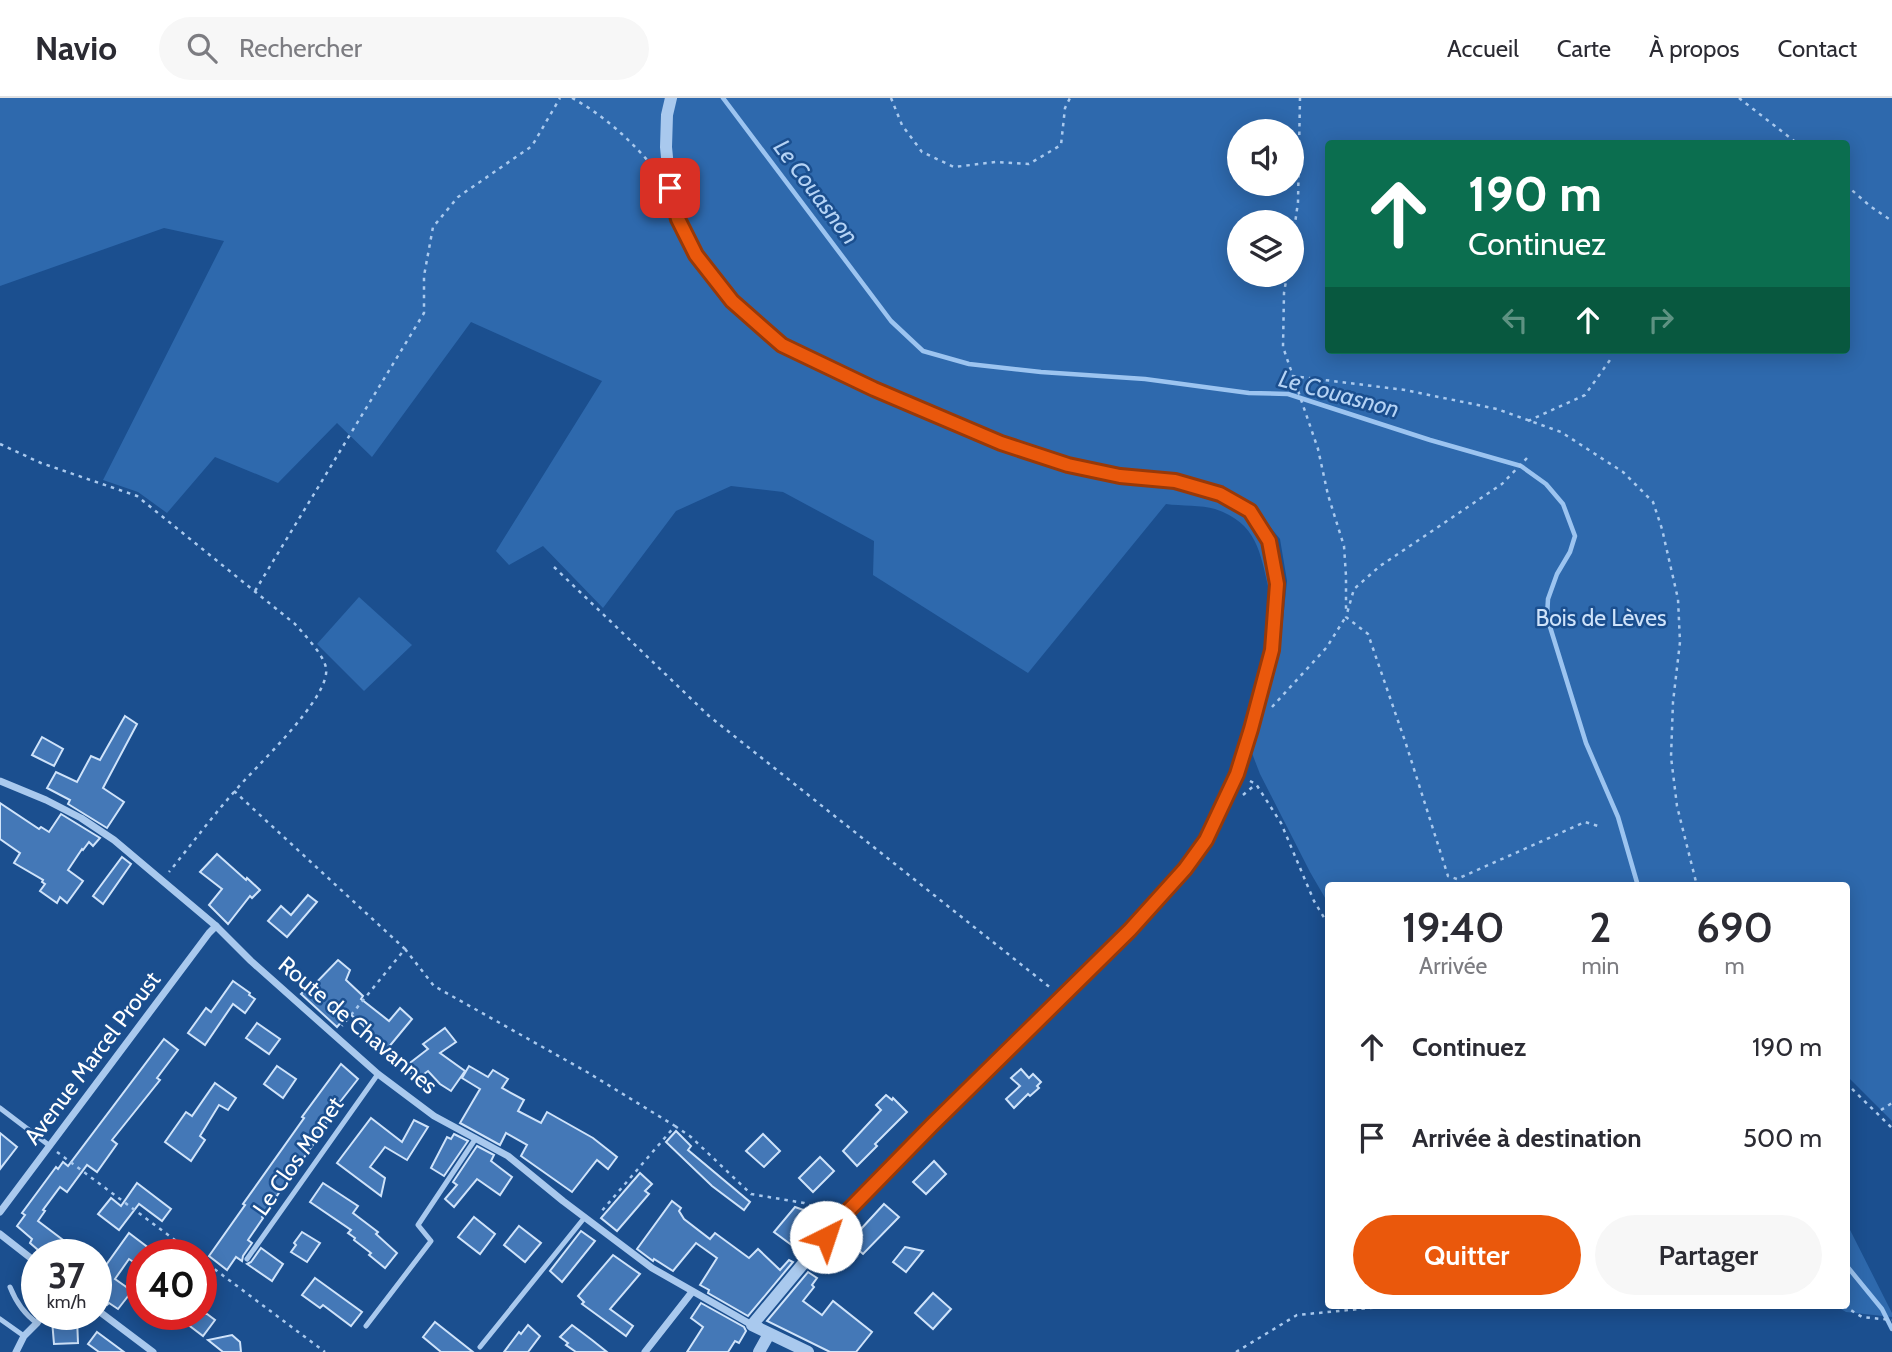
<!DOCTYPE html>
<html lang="fr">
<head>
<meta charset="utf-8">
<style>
	:root { --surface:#fff; --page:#f7f7f7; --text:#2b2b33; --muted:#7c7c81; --line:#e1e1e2; --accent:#ea580c }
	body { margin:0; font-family:Cabin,sans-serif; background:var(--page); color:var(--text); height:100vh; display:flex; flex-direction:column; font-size:26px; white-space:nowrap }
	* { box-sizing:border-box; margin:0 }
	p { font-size:23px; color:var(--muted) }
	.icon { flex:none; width:38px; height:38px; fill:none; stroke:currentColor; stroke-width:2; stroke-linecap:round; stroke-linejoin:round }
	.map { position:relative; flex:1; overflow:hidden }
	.sheet { position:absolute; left:1325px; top:784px; width:525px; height:427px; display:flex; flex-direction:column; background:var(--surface); border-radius:7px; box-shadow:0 4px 18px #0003 }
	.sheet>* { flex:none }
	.top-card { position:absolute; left:1325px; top:42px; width:525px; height:214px; border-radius:7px; box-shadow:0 4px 18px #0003; background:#0b6e4f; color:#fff; overflow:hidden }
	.fabs { position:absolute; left:1227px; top:21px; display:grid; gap:14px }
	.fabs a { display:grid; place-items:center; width:77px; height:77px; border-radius:50%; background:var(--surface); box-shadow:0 4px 18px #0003; font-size:35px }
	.speed { position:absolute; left:21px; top:1141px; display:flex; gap:14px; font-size:35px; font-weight:700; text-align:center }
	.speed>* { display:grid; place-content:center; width:91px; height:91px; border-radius:50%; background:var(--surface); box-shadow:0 4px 18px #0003; line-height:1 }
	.speed small { font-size:18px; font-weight:400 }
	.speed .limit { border:10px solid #d22; background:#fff; color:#111 }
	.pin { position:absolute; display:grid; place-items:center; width:60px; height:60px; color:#fff; margin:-30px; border-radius:14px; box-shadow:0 4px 10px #0006 }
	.me { position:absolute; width:77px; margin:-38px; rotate:41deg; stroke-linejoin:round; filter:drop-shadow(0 0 5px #0008) }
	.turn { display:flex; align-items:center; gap:24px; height:147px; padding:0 28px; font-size:32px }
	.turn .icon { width:91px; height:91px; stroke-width:2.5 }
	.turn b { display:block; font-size:49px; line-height:60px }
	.lanes { display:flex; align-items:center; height:66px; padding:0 28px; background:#0003; justify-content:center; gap:35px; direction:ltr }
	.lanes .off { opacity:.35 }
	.eta { display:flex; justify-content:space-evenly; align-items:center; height:119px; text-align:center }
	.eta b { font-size:42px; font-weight:600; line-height:49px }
	.action { display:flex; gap:14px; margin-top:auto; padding:14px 28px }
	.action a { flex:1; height:80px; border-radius:42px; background:var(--accent); color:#fff; font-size:28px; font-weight:600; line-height:80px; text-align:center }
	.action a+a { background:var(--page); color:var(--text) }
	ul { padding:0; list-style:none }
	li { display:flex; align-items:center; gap:21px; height:91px; padding:0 28px }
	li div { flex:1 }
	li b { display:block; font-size:26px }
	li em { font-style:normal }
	header { display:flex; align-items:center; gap:42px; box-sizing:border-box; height:98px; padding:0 35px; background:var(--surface); border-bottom:2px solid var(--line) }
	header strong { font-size:33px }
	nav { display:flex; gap:38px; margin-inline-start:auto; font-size:24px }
	.search { width:490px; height:63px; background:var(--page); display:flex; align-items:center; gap:18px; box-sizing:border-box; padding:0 24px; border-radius:38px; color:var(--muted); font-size:26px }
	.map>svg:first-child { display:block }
	.green { fill:#2e69ad; fill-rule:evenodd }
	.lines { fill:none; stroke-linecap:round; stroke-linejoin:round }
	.stream { stroke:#9cc4f0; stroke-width:4.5 }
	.building { fill:#4478b7; stroke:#cfe3fa; stroke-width:2 }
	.path { stroke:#a9c9ee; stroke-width:2.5; stroke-dasharray:3.5 5; stroke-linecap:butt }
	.service { stroke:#a9c9ee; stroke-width:5 }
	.minor { stroke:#a9c9ee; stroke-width:7 }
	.tertiary { stroke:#a9c9ee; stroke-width:12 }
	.route-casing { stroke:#983908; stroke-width:18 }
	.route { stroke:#ea580c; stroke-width:12 }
	.labels { text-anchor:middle; stroke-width:5; stroke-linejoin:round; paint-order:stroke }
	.park-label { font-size:23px; fill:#cfe3fa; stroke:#1b4f8f }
	.street-label { font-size:23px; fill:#fff; stroke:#1b4f8f }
	.water-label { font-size:24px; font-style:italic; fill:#b5d3f5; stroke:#1b4f8f }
</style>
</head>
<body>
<header>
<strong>Navio</strong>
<div class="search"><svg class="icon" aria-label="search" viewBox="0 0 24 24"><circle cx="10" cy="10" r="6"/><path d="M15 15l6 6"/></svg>Rechercher</div>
<nav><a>Accueil</a><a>Carte</a><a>À propos</a><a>Contact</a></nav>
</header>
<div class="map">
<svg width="1892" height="1254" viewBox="0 0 1892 1254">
	<rect width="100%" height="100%" fill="#1b4f8f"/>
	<g class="green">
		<path d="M0 0H1892V1023L1846 977V788H1328V805L1310 774 1260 676 1250 650 1280 552 1287 483 1280 441 1249 403 1219 388 1188 380 1179 392 1209 398 1246 420 1264 447 1269 492C1260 454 1257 425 1215 411 1202 407 1181 408 1166 406L1028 575 873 477 874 443 783 394 731 388 676 413 603 510 543 448 509 467 496 453 602 283 471 224 372 359 337 325 278 385 215 359 167 415 138 394 103 382 224 143 164 130 0 188ZM1239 33H1292V86H1239ZM1328 46H1846V252H1328ZM1239 124H1292V177H1239Z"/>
		<polygon points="359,499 412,547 364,593 317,546"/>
		<polygon points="1846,1124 1892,1215 1892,1219 1846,1214 1836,1208 1846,1208"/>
	</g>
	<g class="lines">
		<g class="stream">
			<polyline points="723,0 891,223 923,253 969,266 1041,274 1145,281 1249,295 1288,296 1430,342 1521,368 1546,386 1563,406 1575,438 1570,454 1557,476 1548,501 1547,519 1586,645 1618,719 1638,788"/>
			<polyline points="1846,1167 1882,1211 1892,1231"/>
		</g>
	</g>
	<g class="building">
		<polygon points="125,618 137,626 103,690 124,704 107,730 68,706 70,702 47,690 56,674 77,684 91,658 100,662"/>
		<polygon points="42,639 63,651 54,668 32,657"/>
		<polygon points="0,705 39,731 41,729 49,734 61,716 100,740 93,748 89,744 83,752 82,751 68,772 83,783 67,805 60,799 57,805 40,793 45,786 42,784 43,782 14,765 20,755 0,741"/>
		<polygon points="217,756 246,782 247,780 260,792 252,800 250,798 228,826 209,807 222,791 200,774"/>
		<polygon points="122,759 131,766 103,806 93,798"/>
		<polygon points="308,797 317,804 287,839 268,823 281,808 291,817"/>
		<polygon points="338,862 350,872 346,882 363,898 361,901 389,923 400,910 412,921 388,950 349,915 337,929 301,896 310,887 312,889"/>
		<polygon points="233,883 250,895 249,897 255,901 245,915 233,906 205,947 188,935 206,910 211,914"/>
		<polygon points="257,925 280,941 269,956 246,940"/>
		<polygon points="445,930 456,944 440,955 465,973 451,993 440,986 428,973 416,982 406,968 428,951 423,946"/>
		<polygon points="164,941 178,952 157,980 160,982 112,1042 117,1046 97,1074 87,1067 67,1094 60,1089 43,1112 45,1113 38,1123 83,1157 36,1157 35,1156 38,1152 30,1145 32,1141 17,1128 25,1117 22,1115 56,1069 58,1071 63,1064 68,1068"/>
		<polygon points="341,966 358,981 329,1018 330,1020 320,1033 322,1034 262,1119 263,1120 248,1142 252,1145 243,1158 242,1163 236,1159 227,1172 209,1158 245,1107 243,1106 304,1020 302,1019"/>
		<polygon points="277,968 296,981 283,1000 264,986"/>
		<polygon points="469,968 488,979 493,972 508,981 502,990 524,1002 518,1013 541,1025 547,1014 593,1040 617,1059 608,1071 597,1062 572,1094 521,1058 527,1047 506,1035 500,1047 460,1025 480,991 462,980"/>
		<polygon points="1021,971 1029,980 1033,976 1041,984 1037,988 1039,990 1030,998 1028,996 1014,1010 1006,1001 1020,988 1011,980"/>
		<polygon points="215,985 236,1000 228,1012 219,1007 200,1038 205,1042 191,1063 165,1044 186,1014 192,1018"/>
		<polygon points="886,997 892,1002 893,1000 907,1014 875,1046 877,1048 857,1068 843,1053 881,1012 876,1007"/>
		<polygon points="371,1020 402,1044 414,1022 428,1029 407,1062 385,1049 370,1069 385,1080 381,1098 337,1065"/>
		<polygon points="676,1033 691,1048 688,1052 750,1104 744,1112 712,1088 666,1044"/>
		<polygon points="0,1035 17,1049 0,1071"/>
		<polygon points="454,1036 468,1043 444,1078 431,1070 447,1039 451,1041"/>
		<polygon points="763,1036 780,1053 764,1069 746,1053"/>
		<polygon points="477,1048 494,1057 491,1063 512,1079 500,1097 477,1081 454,1109 445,1101 457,1087 453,1084"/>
		<polygon points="820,1059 834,1073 813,1094 799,1080"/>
		<polygon points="934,1063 946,1076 926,1096 913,1084"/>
		<polygon points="640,1075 652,1086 645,1093 649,1096 617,1133 601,1120"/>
		<polygon points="137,1085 171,1111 162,1123 139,1106 119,1132 98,1116 111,1100 121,1108"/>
		<polygon points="323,1085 358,1108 353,1115 378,1134 376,1136 397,1155 385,1170 369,1157 371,1155 354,1142 355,1140 348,1135 351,1132 310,1104"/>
		<polygon points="672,1103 681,1110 679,1113 684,1121 710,1141 715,1135 749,1160 758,1151 780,1172 789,1162 793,1164 748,1218 708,1195 709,1192 700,1187 717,1160 696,1145 673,1173 654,1161 653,1163 637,1151"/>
		<polygon points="884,1106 899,1119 863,1156 849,1144"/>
		<polygon points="795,1109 829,1121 801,1154 774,1134"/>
		<polygon points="474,1119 495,1136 480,1156 458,1139"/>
		<polygon points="519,1128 541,1145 525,1164 504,1147"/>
		<polygon points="581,1133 595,1143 562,1184 550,1173"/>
		<polygon points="302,1134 320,1145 307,1164 291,1154 296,1147 294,1145"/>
		<polygon points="129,1135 150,1151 145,1157 142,1157 142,1162 138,1167 129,1161 115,1181 132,1193 118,1211 109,1205 107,1207 96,1199 96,1159 106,1167"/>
		<polygon points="905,1149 923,1153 906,1174 893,1164"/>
		<polygon points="261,1150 283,1166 272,1183 247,1166 251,1164"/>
		<polygon points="613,1157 640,1176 610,1211 633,1228 626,1238 582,1206 584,1204 578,1198"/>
		<polygon points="808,1174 817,1180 812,1187 814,1189 803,1203 822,1217 833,1203 872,1234 856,1254 830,1254 767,1223"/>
		<polygon points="315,1180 362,1214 351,1228 323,1207 320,1210 302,1197"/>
		<polygon points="933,1195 951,1211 933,1231 915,1215"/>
		<polygon points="701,1205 744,1229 746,1233 739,1245 735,1243 728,1254 687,1254 703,1229 691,1220"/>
		<polygon points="174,1216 207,1216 215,1222 203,1238"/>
		<polygon points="77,1220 78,1245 54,1246 52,1222"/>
		<polygon points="435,1224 473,1254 441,1254 423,1239"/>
		<polygon points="528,1227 540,1238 528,1254 504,1254 519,1234 521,1236"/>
		<polygon points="572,1227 592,1242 607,1254 576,1254 566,1247 568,1245 560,1239"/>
		<polygon points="97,1234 124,1254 99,1254 88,1246"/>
		<polygon points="232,1237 240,1244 241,1254 223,1254 208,1242"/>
	</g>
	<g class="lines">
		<g class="path">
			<path d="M572 0C602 16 631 42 653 69"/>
			<polyline points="891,0 902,27 922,54 954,69 996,64 1029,66 1061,47 1065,10 1070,0"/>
			<polyline points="1739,0 1798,46"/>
			<polyline points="1846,87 1870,108 1892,123"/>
			<polyline points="1292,147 1298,104 1300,0"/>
			<polyline points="1287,177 1284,195 1283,249 1318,351 1328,397 1344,448 1346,478 1346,514"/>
			<polyline points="1292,278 1405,292 1497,311 1561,334 1623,374 1653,404 1662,431 1678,501 1680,544 1673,604 1671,659 1677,708 1697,788"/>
			<polyline points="1528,323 1585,297 1610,262"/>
			<path d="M0 346 41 365 137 398 295 526C303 535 324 557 326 570 331 600 254 670 234 694 211 720 191 747 169 774"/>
			<polyline points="1527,360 1502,386 1380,468 1354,491 1346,519 1368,536 1406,646 1448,778 1457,781 1585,724 1598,728"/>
			<polyline points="554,469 709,618 1052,891"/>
			<polyline points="255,493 424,215 424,178 433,129 458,99 532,48 560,0"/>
			<polyline points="1272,609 1327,549 1345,520"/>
			<polyline points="1250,683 1256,686 1281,725 1314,803 1328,826"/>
			<polyline points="234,693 405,851 342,928"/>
			<polyline points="1243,697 1256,686"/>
			<polyline points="405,851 434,888 587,974 675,1028 600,1115"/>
			<polyline points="1846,985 1892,1030"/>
			<polyline points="1881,1012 1892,1005"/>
			<polyline points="675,1028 691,1039 751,1096 804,1105 829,1114"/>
			<polyline points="57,1054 195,1157"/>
			<polyline points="201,1161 325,1254"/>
			<polyline points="1844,1208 1862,1219 1892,1222"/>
			<polyline points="1236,1254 1297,1217 1391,1208"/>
		</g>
		<g class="service">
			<polyline points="0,1010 50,1048"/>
			<polyline points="247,1161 378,976"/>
			<path d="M10 1189C16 1204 24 1216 37 1225"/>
			<polyline points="0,1221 24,1238"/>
			<polyline points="366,1228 431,1143 418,1127 476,1040"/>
			<polyline points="480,1249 585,1119"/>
		</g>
		<g class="minor">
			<polyline points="0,683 46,702 81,720 114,742 216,828 251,863 378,976 434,1018 508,1058 563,1103 652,1170 752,1227"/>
			<polyline points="0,1114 209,835 216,828"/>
			<polyline points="0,1136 37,1165"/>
			<polyline points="96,1211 153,1254"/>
			<polyline points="16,1254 24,1238 37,1225 43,1216"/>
			<polyline points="645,1254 692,1194"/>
		</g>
		<g class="tertiary">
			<polyline points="671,0 667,17 666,49 670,90 678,121 696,157 732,203 782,247 874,291 1001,345 1068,367 1120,378 1175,383 1220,396 1250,413 1269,443 1277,486 1272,552 1251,631 1237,676 1206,742 1185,771 1130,832 933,1026 843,1118 752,1227 808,1254"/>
			<polyline points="759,1254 769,1236"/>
		</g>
	</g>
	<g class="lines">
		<g class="route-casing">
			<polyline id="route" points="670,90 678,121 696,157 732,203 782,247 874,291 1001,345 1068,367 1120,378 1175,383 1220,396 1250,413 1269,443 1277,486 1272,552 1251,631 1237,676 1206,742 1185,771 1130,832 933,1026 843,1118 826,1139"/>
		</g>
		<use href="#route" class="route"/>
	</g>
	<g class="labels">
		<g class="park-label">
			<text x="1601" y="528">Bois de Lèves</text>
		</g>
		<g class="street-label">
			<text transform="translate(358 927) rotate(40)" y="8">Route de Chavannes</text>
			<text transform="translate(92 960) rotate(-53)" y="8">Avenue Marcel Proust</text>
			<text transform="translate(298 1058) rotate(-55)" y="8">Le Clos Monet</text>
		</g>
		<g class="water-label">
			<text transform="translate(816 94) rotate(53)" y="8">Le Couasnon</text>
			<text transform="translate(1339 296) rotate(15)" y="8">Le Couasnon</text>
		</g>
	</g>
</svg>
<div class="fabs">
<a><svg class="icon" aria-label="sound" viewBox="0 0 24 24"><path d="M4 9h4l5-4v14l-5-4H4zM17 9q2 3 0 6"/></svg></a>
<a><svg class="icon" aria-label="layers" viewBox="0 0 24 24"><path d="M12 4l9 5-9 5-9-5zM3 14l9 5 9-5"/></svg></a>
</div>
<div class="speed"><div>37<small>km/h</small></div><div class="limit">40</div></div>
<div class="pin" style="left:670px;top:90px;background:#d93025"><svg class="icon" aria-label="arrive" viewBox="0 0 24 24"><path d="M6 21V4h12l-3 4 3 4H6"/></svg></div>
<svg class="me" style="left:826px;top:1139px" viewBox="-20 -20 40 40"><circle r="19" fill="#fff"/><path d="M0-13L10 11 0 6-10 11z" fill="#ea580c"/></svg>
<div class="top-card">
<div class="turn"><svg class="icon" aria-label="ahead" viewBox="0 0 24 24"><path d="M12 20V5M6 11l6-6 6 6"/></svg><div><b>190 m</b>Continuez</div></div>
<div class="lanes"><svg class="icon off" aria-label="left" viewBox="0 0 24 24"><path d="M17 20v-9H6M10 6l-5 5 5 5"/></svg><svg class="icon" aria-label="ahead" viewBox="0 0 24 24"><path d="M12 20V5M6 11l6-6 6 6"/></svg><svg class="icon off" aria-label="right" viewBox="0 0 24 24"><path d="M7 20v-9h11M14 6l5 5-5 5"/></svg></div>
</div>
<section class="sheet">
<div class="eta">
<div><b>19:40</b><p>Arrivée</p></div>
<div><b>2</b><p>min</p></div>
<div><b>690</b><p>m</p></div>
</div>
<ul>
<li><svg class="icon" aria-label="ahead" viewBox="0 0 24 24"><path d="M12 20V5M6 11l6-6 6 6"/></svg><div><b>Continuez</b></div><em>190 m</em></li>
<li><svg class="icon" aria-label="arrive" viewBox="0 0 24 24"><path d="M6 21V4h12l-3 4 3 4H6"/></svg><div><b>Arrivée à destination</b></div><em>500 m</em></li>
</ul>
<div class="action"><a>Quitter</a><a>Partager</a></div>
</section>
</div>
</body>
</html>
